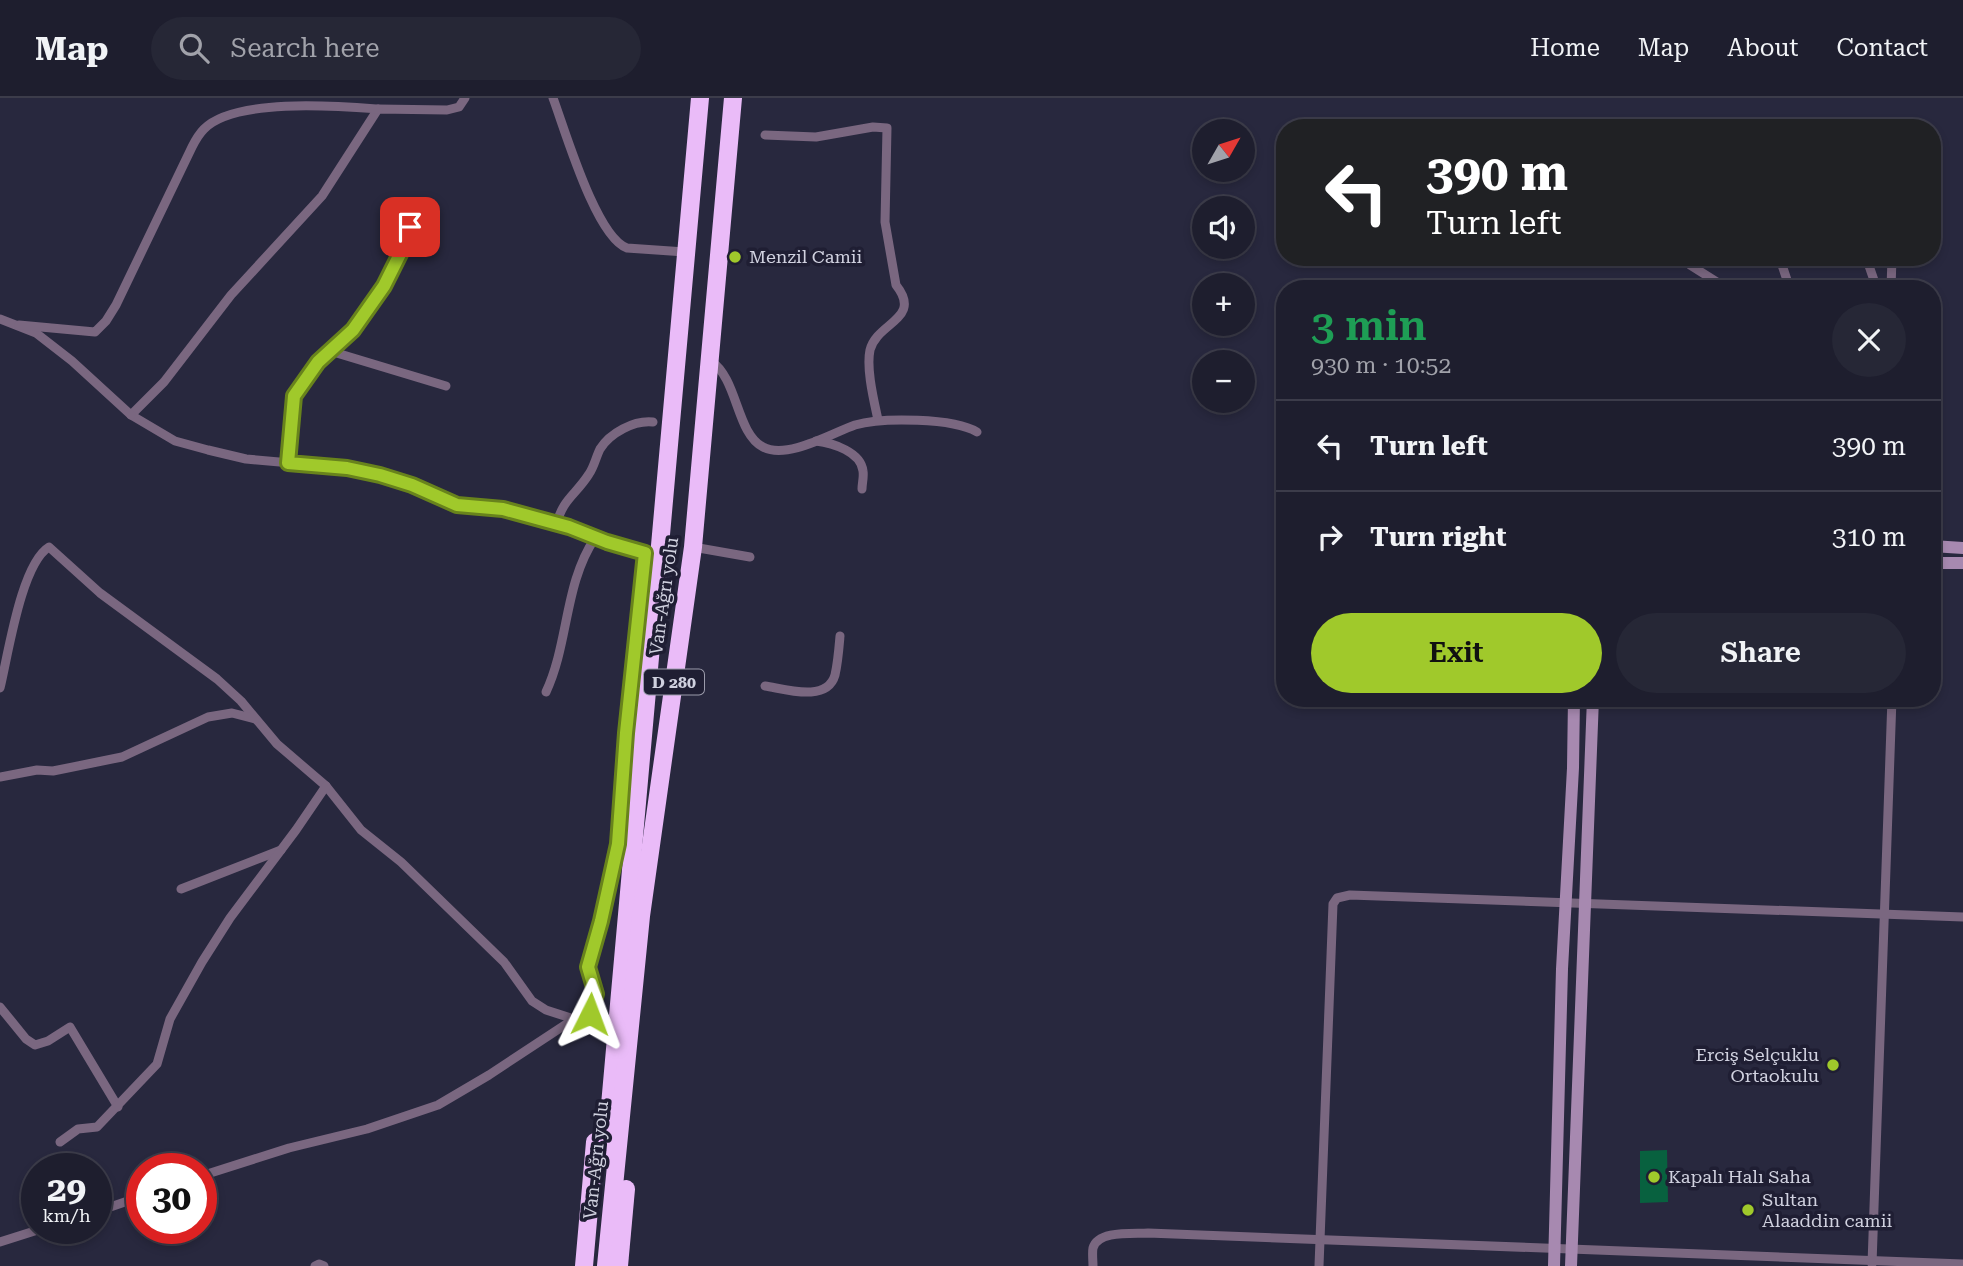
<!DOCTYPE html>
<html lang="en">
<head>
<meta charset="utf-8">
<style>
	:root { --surface:#1e1e2e; --page:#262736; --text:#f1f3f6; --muted:#a1a2aa; --line:#3c3c4a; --accent:#a0c92b }
	body { margin:0; font-family:"Roboto Serif",serif; background:var(--page); color:var(--text); height:100vh; display:flex; flex-direction:column; font-size:26px; white-space:nowrap }
	* { box-sizing:border-box; margin:0 }
	p { font-size:23px; color:var(--muted) }
	.icon { flex:none; width:38px; height:38px; fill:none; stroke:currentColor; stroke-width:2; stroke-linecap:round; stroke-linejoin:round }
	.map { position:relative; flex:1; overflow:hidden }
	.drawer { position:absolute; left:1276px; top:182px; width:665px; height:427px; display:flex; flex-direction:column; background:var(--surface); border-radius:28px; box-shadow:0 4px 10px #0003,0 0 0 2px var(--line) }
	.drawer>* { flex:none }
	.guide { position:absolute; left:1276px; top:21px; width:665px; height:147px; border-radius:28px; box-shadow:0 4px 10px #0003,0 0 0 2px var(--line); background:#202124; color:#fff; overflow:hidden }
	.needle { width:46px; rotate:51deg }
	.controls { position:absolute; left:1192px; top:21px; display:grid; gap:14px }
	.controls a { display:grid; place-items:center; width:63px; height:63px; border-radius:50%; background:var(--surface); box-shadow:0 4px 10px #0003,0 0 0 2px var(--line); font-size:35px }
	.speed { position:absolute; left:21px; top:1055px; display:flex; gap:14px; font-size:35px; font-weight:700; text-align:center }
	.speed>* { display:grid; place-content:center; width:91px; height:91px; border-radius:50%; background:var(--surface); box-shadow:0 4px 10px #0003,0 0 0 2px var(--line); line-height:1 }
	.speed small { font-size:18px; font-weight:400 }
	.speed .limit { border:10px solid #d22; background:#fff; color:#111 }
	.pin { position:absolute; display:grid; place-items:center; width:60px; height:60px; color:#fff; margin:-30px; border-radius:14px; box-shadow:0 4px 10px #0006 }
	.me { position:absolute; width:77px; margin:-38px; rotate:3deg; stroke-linejoin:round; filter:drop-shadow(0 0 5px #0008) }
	.turn { display:flex; align-items:center; gap:24px; height:147px; padding:0 35px; font-size:32px }
	.turn .icon { width:91px; height:91px; stroke-width:2.5 }
	.turn b { display:block; font-size:49px; line-height:60px }
	.round { display:grid; place-items:center; flex:none; width:74px; height:74px; border-radius:37px; background:var(--page) }
	.summary { display:flex; align-items:center; justify-content:space-between; height:119px; padding:0 35px }
	h1 { font-size:42px; font-weight:600; line-height:52px; color:#1e9e55 }
	.cta { display:flex; gap:14px; margin-top:auto; padding:14px 35px }
	.cta a { flex:1; height:80px; border-radius:42px; background:var(--accent); color:#111; font-size:28px; font-weight:600; line-height:80px; text-align:center }
	.cta a+a { background:var(--page); color:var(--text) }
	ul { padding:0; list-style:none }
	li { display:flex; align-items:center; gap:21px; height:91px; padding:0 35px; border-top:2px solid var(--line) }
	li div { flex:1 }
	li b { display:block; font-size:26px }
	li em { font-style:normal }
	header { display:flex; align-items:center; gap:42px; box-sizing:border-box; height:98px; padding:0 35px; background:var(--surface); border-bottom:2px solid var(--line) }
	header strong { font-size:33px }
	nav { display:flex; gap:38px; margin-inline-start:auto; font-size:24px }
	.search { width:490px; height:63px; background:var(--page); display:flex; align-items:center; gap:18px; box-sizing:border-box; padding:0 24px; border-radius:38px; color:var(--muted); font-size:26px }
	.map>svg:first-child { display:block }
	.green { fill:#08613f }
	.lines { fill:none; stroke-linecap:round; stroke-linejoin:round }
	.street { stroke:#7a6780; stroke-width:9 }
	.secondary { stroke:#a789b0; stroke-width:12 }
	.highway { stroke:#eabbf8; stroke-width:18 }
	.route-casing { stroke:#68831c; stroke-width:18 }
	.route { stroke:#a0c92b; stroke-width:12 }
	.poi-dot { fill:#a0c92b; stroke:#1f1e33; stroke-width:2.5 }
	.labels { text-anchor:middle; stroke-width:7; stroke-linejoin:round; paint-order:stroke }
	.shield { fill:#1f1e33; stroke:#9b9bab; stroke-width:2 }
	.shield-label { font-size:16px; font-weight:bold; fill:#d0d1df }
	.poi-label { font-size:18px; fill:#d0d1df; stroke:#1f1e33; text-anchor:start }
	.street-label { font-size:18px; fill:#d0d1df; stroke:#1f1e33 }
</style>
</head>
<body>
<header>
<strong>Map</strong>
<div class="search"><svg class="icon" aria-label="search" viewBox="0 0 24 24"><circle cx="10" cy="10" r="6"/><path d="M15 15l6 6"/></svg>Search here</div>
<nav><a>Home</a><a>Map</a><a>About</a><a>Contact</a></nav>
</header>
<div class="map">
<svg width="1963" height="1168" viewBox="0 0 1963 1168">
	<rect width="100%" height="100%" fill="#28283e"/>
	<polygon class="green" points="1667,1052 1668,1104 1640,1105 1640,1053"/>
	<g class="lines">
		<g class="street">
			<polyline points="465,0 459,9 447,12 378,11 322,98 231,197 164,284 131,317 175,343 208,352 246,361 347,370 380,377 412,387 457,407 503,411 569,429 607,444 650,456"/>
			<path d="M553 0C565 32 596 139 627 150L685 154"/>
			<path d="M765 37 816 39 873 29 887 30 885 124 896 187C923 221 877 224 870 252 866 271 874 303 878 322"/>
			<polyline points="1866,159 1877,191"/>
			<polyline points="1781,164 1790,191"/>
			<polyline points="1690,167 1728,191"/>
			<polyline points="1891,191 1892,159"/>
			<polyline points="0,221 36,235 72,263 131,317"/>
			<path d="M19 227 95 234 106 223 116 207 192 49C195 43 199 36 204 31 234 0 337 8 378 11"/>
			<polyline points="330,253 446,288"/>
			<path d="M711 263C738 281 736 335 763 349 787 362 832 335 855 327 882 319 954 320 977 334"/>
			<path d="M816 343C833 345 861 354 863 373 864 379 862 385 862 391"/>
			<polyline points="288,365 294,298 318,264 353,232 384,188 406,144 414,113"/>
			<path d="M556 427C564 399 575 398 589 376 594 369 596 359 600 351 610 335 634 322 653 324"/>
			<polyline points="693,449 750,459"/>
			<path d="M765 588C785 591 827 605 835 577 838 564 839 550 840 538"/>
			<path d="M0 590C8 558 21 466 49 449L100 495 217 581 241 603 277 646 326 688 361 732 401 764 504 864 532 903 546 912 574 921 583 920 590 916 596 896 588 869 619 746 626 635 645 455"/>
			<path d="M546 594C569 545 564 486 595 440"/>
			<polyline points="0,679 37,672 53,673 122,659 208,619 232,615 255,621"/>
			<polyline points="181,791 281,752"/>
			<polyline points="0,909 26,941 35,947 48,943 70,929 118,1009"/>
			<polyline points="60,1044 78,1031 97,1029 157,966 170,921 202,864 230,820 296,732 326,688"/>
			<polyline points="201,1078 289,1050 367,1031 438,1007 489,977 574,921"/>
			<polyline points="96,1114 142,1098"/>
			<polyline points="0,1144 44,1130"/>
			<polyline points="1872,1166 1892,600"/>
			<polyline points="315,1168 319,1166 324,1168"/>
			<path d="M1093 1168C1093 1163 1092 1155 1093 1150 1098 1132 1133 1136 1148 1135L1963 1166"/>
			<polyline points="1319,1168 1333,806 1337,800 1350,797 1963,819"/>
		</g>
		<g class="secondary">
			<polyline points="1932,448 1963,450"/>
			<polyline points="1932,465 1963,465"/>
			<polyline points="1554,1168 1562,871 1573,670 1574,600"/>
			<polyline points="1571,1168 1593,600"/>
		</g>
		<g class="highway">
			<polyline points="605,1063 700,0"/>
			<polyline points="584,1168 595,1044"/>
			<polyline points="606,1168 641,818 693,449 733,0"/>
			<polyline points="619,1168 626,1091"/>
		</g>
	</g>
	<g class="lines">
		<g class="route-casing">
			<polyline id="route" points="410,129 406,144 384,188 353,232 318,264 294,298 288,365 347,370 380,377 412,387 457,407 503,411 569,429 607,444 645,455 626,635 618,746 601,823 588,869 596,896 590,916"/>
		</g>
		<use href="#route" class="route"/>
	</g>
	<g class="poi-dot">
		<circle cx="735" cy="159" r="7"/>
		<circle cx="1833" cy="967" r="7"/>
		<circle cx="1654" cy="1079" r="7"/>
		<circle cx="1748" cy="1112" r="7"/>
	</g>
	<g class="labels">
		<rect class="shield" x="644" y="571.5" width="60" height="25" rx="5"/>
		<g class="shield-label">
			<text x="674" y="590">D 280</text>
		</g>
		<g class="poi-label">
			<text x="749" y="165">Menzil Camii</text>
			<text x="1819" y="963" text-anchor="end">Erciş Selçuklu<tspan x="1819" dy="21">Ortaokulu</tspan></text>
			<text x="1668" y="1085">Kapalı Halı Saha</text>
			<text x="1762" y="1108">Sultan<tspan x="1762" dy="21">Alaaddin camii</tspan></text>
		</g>
		<g class="street-label">
			<text transform="translate(664 498) rotate(-82)" y="6">Van-Ağrı yolu</text>
			<text transform="translate(596 1062) rotate(-84)" y="6">Van-Ağrı yolu</text>
		</g>
	</g>
</svg>
<div class="controls">
<a><svg class="needle" viewBox="-14 -14 28 28"><path d="M0-13l5 13h-10z" fill="#e53935"/><path d="M0 13l5-13h-10z" fill="#a1a2aa"/></svg></a>
<a><svg class="icon" aria-label="sound" viewBox="0 0 24 24"><path d="M4 9h4l5-4v14l-5-4H4zM17 9q2 3 0 6"/></svg></a>
<a>+</a>
<a>−</a>
</div>
<div class="speed"><div>29<small>km/h</small></div><div class="limit">30</div></div>
<div class="pin" style="left:410px;top:129px;background:#d93025"><svg class="icon" aria-label="arrive" viewBox="0 0 24 24"><path d="M6 21V4h12l-3 4 3 4H6"/></svg></div>
<svg class="me" style="left:590px;top:916px" viewBox="-20 -20 40 40"><path d="M0-17L14 15 0 8-14 15z" fill="#a0c92b" stroke="#fff" stroke-width="4"/></svg>
<div class="guide">
<div class="turn"><svg class="icon" aria-label="left" viewBox="0 0 24 24"><path d="M17 20v-9H6M10 6l-5 5 5 5"/></svg><div><b>390 m</b>Turn left</div></div>
</div>
<section class="drawer">
<div class="summary"><div><h1>3 min</h1><p>930 m · 10:52</p></div><a class="round"><svg class="icon" aria-label="close" viewBox="0 0 24 24"><path d="M6 6l12 12M18 6L6 18"/></svg></a></div>
<ul>
<li><svg class="icon" aria-label="left" viewBox="0 0 24 24"><path d="M17 20v-9H6M10 6l-5 5 5 5"/></svg><div><b>Turn left</b></div><em>390 m</em></li>
<li><svg class="icon" aria-label="right" viewBox="0 0 24 24"><path d="M7 20v-9h11M14 6l5 5-5 5"/></svg><div><b>Turn right</b></div><em>310 m</em></li>
</ul>
<div class="cta"><a>Exit</a><a>Share</a></div>
</section>
</div>
</body>
</html>
